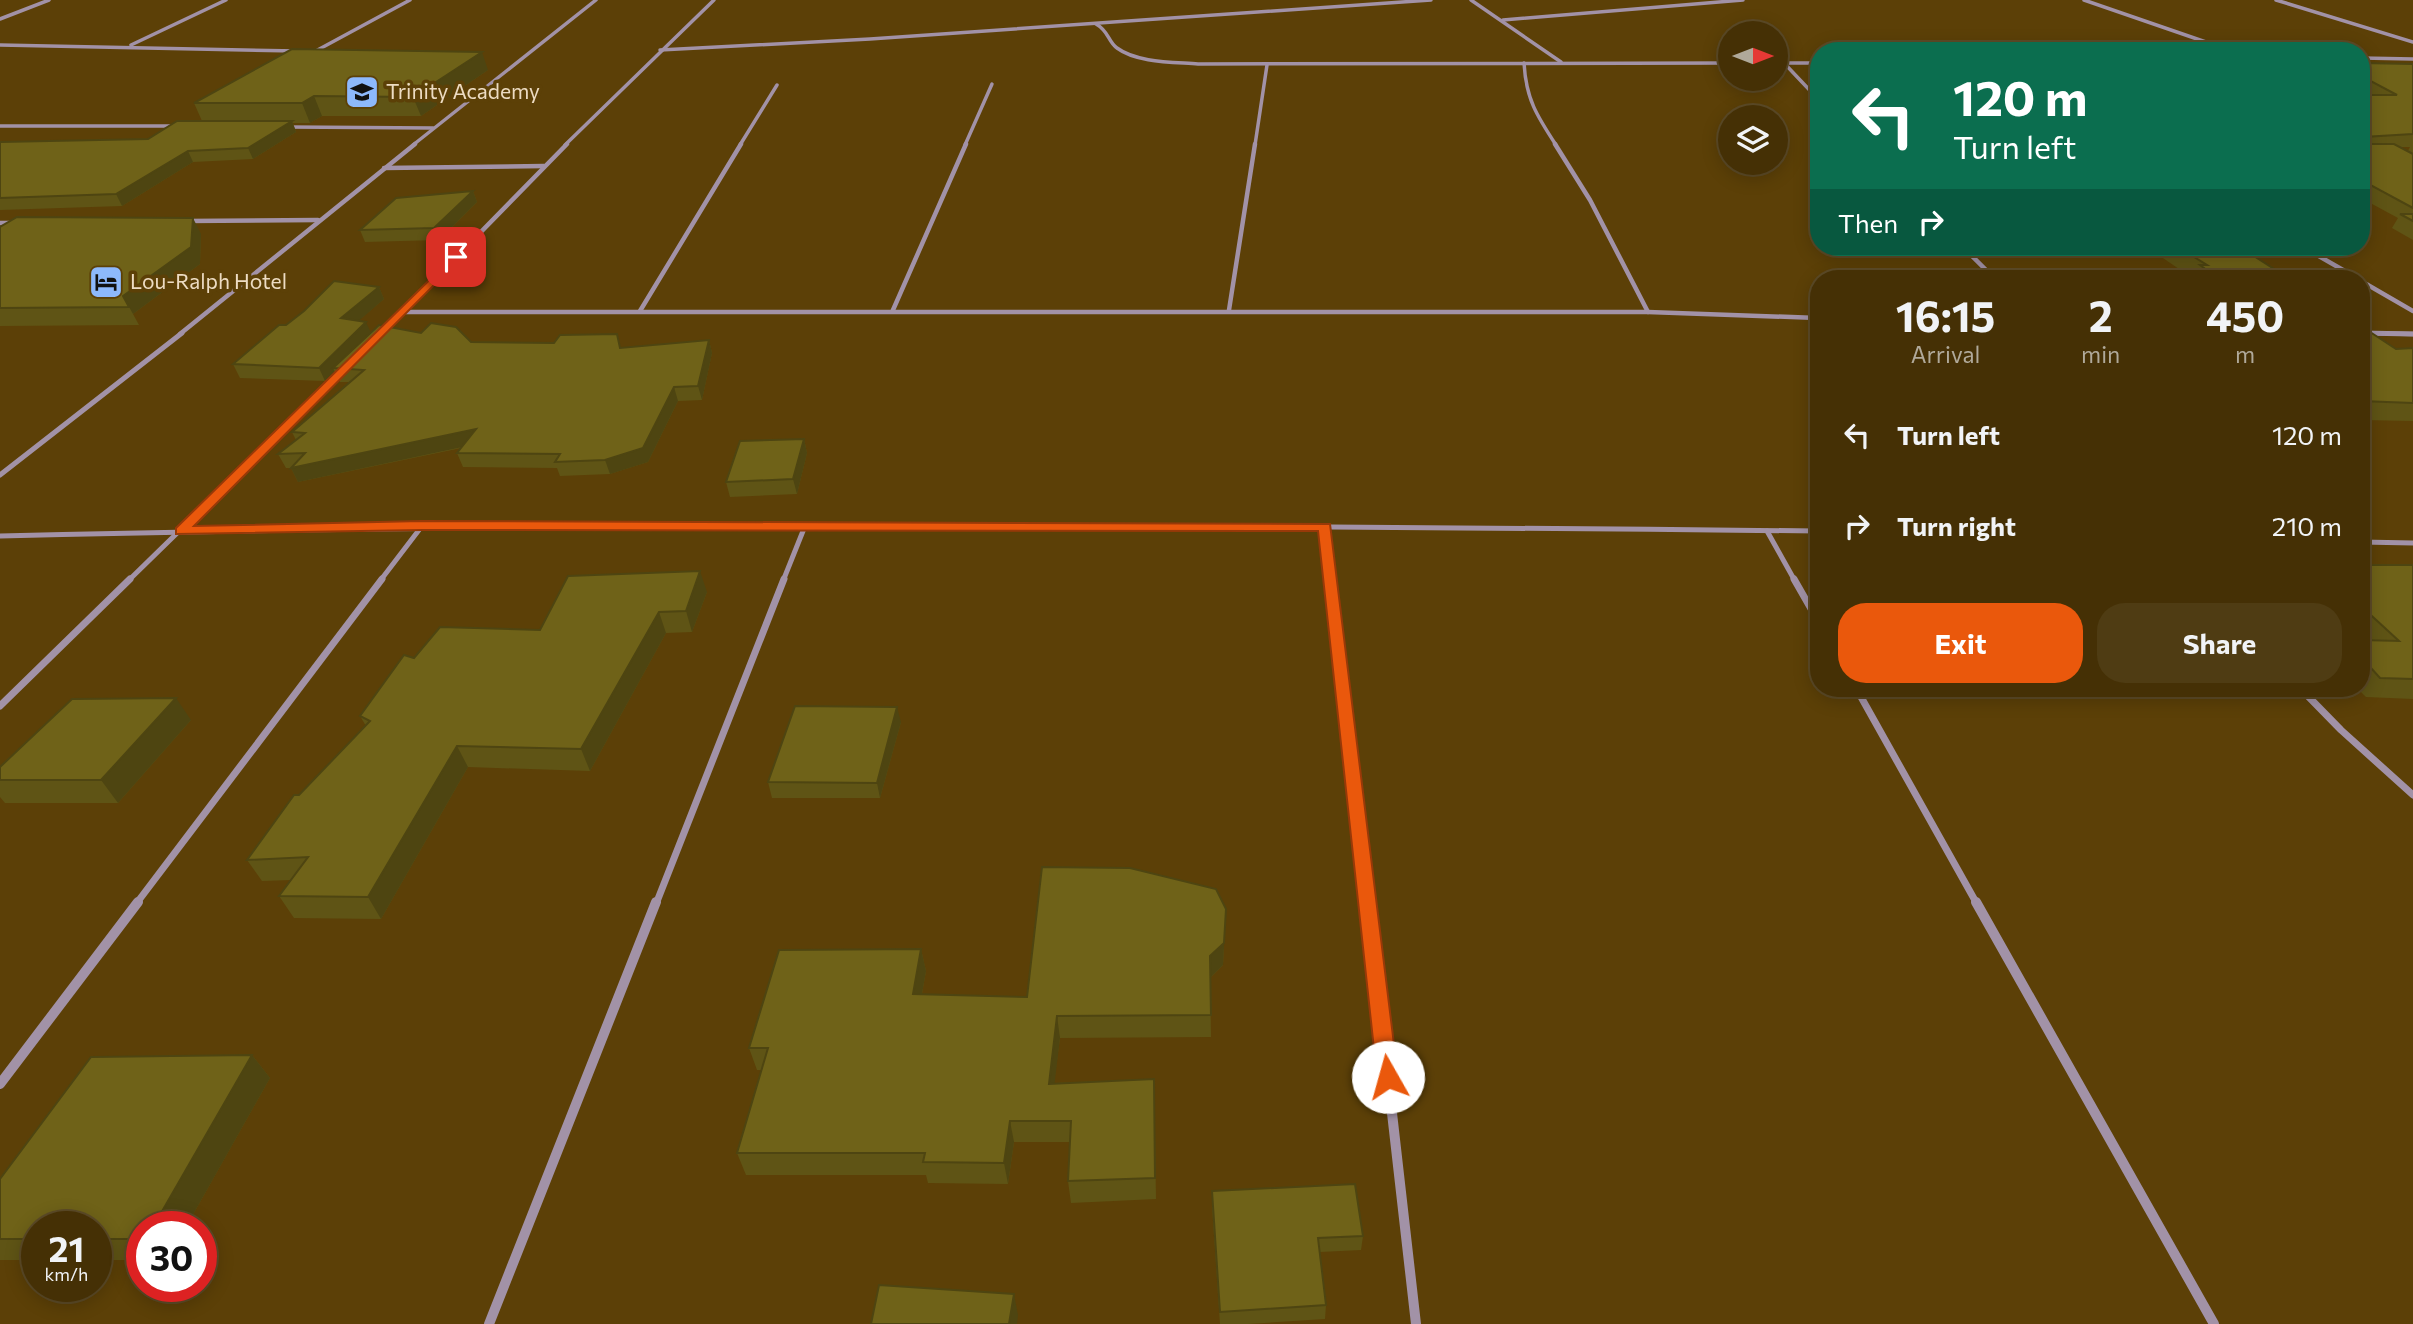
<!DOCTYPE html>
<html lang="en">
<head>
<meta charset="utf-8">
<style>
	:root { --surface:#453005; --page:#4f3c13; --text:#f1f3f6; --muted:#b0a99a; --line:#5d4b27; --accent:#ea580c }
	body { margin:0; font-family:Commissioner,sans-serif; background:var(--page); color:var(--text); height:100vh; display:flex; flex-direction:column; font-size:26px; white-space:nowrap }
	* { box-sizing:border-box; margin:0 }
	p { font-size:23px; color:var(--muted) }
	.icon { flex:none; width:38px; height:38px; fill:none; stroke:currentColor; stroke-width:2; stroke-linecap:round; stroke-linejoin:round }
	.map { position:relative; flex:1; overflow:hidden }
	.sheet { position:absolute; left:1810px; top:270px; width:560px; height:427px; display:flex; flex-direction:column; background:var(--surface); border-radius:28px; box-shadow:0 4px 18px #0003,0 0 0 2px var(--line) }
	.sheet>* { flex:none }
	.hud { position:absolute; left:1810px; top:42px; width:560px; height:214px; border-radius:28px; box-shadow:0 4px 18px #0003,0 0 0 2px var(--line); background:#0b6e4f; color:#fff; overflow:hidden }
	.needle { width:46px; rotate:90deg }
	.fabs { position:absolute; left:1718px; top:21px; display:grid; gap:14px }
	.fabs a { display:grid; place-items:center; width:70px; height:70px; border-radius:50%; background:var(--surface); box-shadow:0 4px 18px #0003,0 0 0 2px var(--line); font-size:35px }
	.speed { position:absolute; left:21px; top:1211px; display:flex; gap:14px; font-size:35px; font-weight:700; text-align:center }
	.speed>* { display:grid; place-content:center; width:91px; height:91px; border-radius:50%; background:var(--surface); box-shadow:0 4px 18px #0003,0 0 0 2px var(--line); line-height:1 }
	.speed small { font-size:18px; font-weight:400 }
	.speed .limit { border:10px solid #d22; background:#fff; color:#111 }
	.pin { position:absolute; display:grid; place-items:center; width:60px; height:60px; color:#fff; margin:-30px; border-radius:14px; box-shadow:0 4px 10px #0006 }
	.me { position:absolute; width:77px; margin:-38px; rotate:353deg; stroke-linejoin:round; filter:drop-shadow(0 0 5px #0008) }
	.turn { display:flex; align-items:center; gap:24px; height:147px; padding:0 28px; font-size:32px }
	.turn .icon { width:91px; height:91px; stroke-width:2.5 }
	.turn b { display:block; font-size:49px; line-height:60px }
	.then { display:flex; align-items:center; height:66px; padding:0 28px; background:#0003; gap:14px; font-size:26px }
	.eta { display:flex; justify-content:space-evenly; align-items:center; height:119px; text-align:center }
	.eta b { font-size:42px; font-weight:700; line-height:49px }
	.primary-button { display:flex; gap:14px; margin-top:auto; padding:14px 28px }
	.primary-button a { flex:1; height:80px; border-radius:28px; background:var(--accent); color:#fff; font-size:28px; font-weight:700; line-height:80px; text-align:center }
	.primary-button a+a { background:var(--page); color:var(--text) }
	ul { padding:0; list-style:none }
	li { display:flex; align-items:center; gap:21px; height:91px; padding:0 28px }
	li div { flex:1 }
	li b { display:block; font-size:26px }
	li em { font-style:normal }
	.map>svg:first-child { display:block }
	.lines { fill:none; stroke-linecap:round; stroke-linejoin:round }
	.minor-far4 { stroke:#a292a7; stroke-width:3.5 }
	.minor-far3 { stroke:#a292a7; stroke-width:4.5 }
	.minor-far2 { stroke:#a292a7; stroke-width:5 }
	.minor-far1 { stroke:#a292a7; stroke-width:7 }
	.minor { stroke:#a292a7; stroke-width:10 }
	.wall { fill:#5f5415; fill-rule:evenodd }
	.shaded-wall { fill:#4e4511 }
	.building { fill:#6f6218; stroke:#4e4511; stroke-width:2 }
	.route { fill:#ea580c; stroke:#983908; stroke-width:2 }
	.labels { text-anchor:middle; stroke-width:7; stroke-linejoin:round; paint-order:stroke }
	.far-poi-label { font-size:21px; fill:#eddcc3; stroke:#5c4007; text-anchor:start }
</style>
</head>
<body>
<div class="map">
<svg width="2413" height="1324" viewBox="0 0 2413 1324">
	<rect width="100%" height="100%" fill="#5c4007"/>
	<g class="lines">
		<g class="minor-far4">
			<polyline points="1471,0 1561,62"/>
			<polyline points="2084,0 2232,51"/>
			<polyline points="2276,0 2413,42"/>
			<polyline points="0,19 49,0"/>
			<polyline points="1503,20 1743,0"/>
			<path d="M1096 24C1109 31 1108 42 1117 48 1137 63 1175 62 1198 64L1731 63"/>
			<polyline points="0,45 297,51"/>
			<polyline points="131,45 226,0"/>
			<polyline points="660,50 870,39 1431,0"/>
			<polyline points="312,53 410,0"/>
			<polyline points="2361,58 2413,59"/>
			<path d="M1524 63C1526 99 1537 116 1556 145"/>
			<polyline points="1776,63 1818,63"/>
			<polyline points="1784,63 1818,99"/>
			<polyline points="0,126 174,126"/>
			<polyline points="288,127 433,128"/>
			<polyline points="413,145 596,0"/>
			<polyline points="565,145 714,0"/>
			<polyline points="740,145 777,85"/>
			<polyline points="965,145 992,84"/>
			<polyline points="1255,145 1267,65"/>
		</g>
		<g class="minor-far3">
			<polyline points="1555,144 1590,200 1648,312"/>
			<polyline points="384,168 544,166"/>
			<polyline points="186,221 318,220"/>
			<polyline points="0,223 17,223"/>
			<polyline points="1963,247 1994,278"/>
			<polyline points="2303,247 2357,278"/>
			<polyline points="2361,281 2413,311"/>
			<polyline points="893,310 966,144"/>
			<polyline points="1229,310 1255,144"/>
			<polyline points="640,311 741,144"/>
			<polyline points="403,312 1648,312 1818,318"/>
			<polyline points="383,332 567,144"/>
			<polyline points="2361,333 2413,334"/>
			<polyline points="180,334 415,144"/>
		</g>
		<g class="minor-far2">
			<polyline points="2361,333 2413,334"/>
			<polyline points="0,475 182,333"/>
			<polyline points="1325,527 1331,581"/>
			<polyline points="1767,531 1795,581"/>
			<path d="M0 536C606 521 1212 525 1818 531"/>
			<polyline points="2361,542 2413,543"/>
			<polyline points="128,581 342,372"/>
			<polyline points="380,581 422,526"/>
			<polyline points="783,581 805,526"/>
		</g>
		<g class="minor-far1">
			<polyline points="1331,579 1368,904"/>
			<polyline points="1794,579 1818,621"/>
			<polyline points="1856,688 1977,904"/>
			<polyline points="2300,688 2341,730 2413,795"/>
			<polyline points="0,706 130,579"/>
			<polyline points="136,904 382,579"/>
			<polyline points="656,904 784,579"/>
		</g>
		<g class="minor">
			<polyline points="1368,902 1416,1324"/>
			<polyline points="1976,902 2214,1324"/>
			<polyline points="0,1084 138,902"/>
			<polyline points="489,1324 656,902"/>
		</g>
	</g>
	<g class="wall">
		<path d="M2361 63 2413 64V240L2392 228 2398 218 2361 198V95H2367L2361 91ZM2401 147H2410L2408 151Z"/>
		<polygon points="488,70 421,116 322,116 310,123 293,123 296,132 253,159 193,162 122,206 0,210 0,142 148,139 202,121 194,103"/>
		<polygon points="473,191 477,202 439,240 365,242 360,230"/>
		<polygon points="0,227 201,234 200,264 133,314 139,325 0,326"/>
		<polygon points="2160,247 2240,247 2288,278 2061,278 2063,273 2182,271 2157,254"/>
		<polygon points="379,287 384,299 358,321 371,333 471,342 621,348 709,340 712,353 702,400 678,401 648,462 610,474 560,476 557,468 463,467 457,453 461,448 298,482 291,468 286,468 278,454 296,440 292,432 349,382 340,382 335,372 325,381 240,378 233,364 286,325"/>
		<polygon points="2361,326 2396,349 2413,348 2413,421 2361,420"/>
		<polygon points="804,439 807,453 797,494 730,497 726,482"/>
		<polygon points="2361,565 2413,565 2413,699 2366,697 2357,688 2361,688 2361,657 2364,640 2361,638"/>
		<polygon points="707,592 692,632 666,633 590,771 468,767 381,919 294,918 279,896 291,880 262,881 247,860 299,795 366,726 360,716 414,658"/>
		<polygon points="191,720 118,803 5,803 0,797 0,767"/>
		<polygon points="901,722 880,798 772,798 768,782"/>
		<polygon points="1226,909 1223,965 1210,978 1211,1037 1060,1038 1054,1083 1154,1079 1156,1199 1071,1203 1068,1181 1070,1142 1014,1142 1008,1184 928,1183 926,1175 746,1175 737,1153 762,1070 757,1070 749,1048 921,949 926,971 922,994 1027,997"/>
		<polygon points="252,1055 270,1078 186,1227 142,1227 142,1260 96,1260 96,1227 37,1227 37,1260 0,1260 0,1179"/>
		<polygon points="1212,1191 1363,1236 1361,1250 1320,1252 1326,1305 1325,1319 1248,1324 1220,1324 1212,1206"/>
	</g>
	<g class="shaded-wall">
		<polygon points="482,52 488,70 421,116 413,97"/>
		<polygon points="314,96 322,116 310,123 302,103"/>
		<polygon points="292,121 296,132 253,159 248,148"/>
		<polygon points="188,151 193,162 122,206 116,194"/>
		<polygon points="473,191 477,202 439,240 434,228"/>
		<polygon points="193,218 201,234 200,264 133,314 123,296"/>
		<polygon points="379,287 384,299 347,331 341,318"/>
		<polygon points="366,322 372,335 333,368 335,372 325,381 319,368"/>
		<polygon points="709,340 712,353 702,400 698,386"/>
		<polygon points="674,387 678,401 648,462 610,474 605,460"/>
		<polygon points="476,429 481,443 298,482 291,468"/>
		<polygon points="804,439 807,453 797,494 793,479"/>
		<polygon points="700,571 707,592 692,632 686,611"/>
		<polygon points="659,612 666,633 590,771 581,749"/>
		<polygon points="176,698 191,720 118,803 101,780"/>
		<polygon points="897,707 901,722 880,798 877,783"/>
		<polygon points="457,746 468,767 381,919 368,897"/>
		<polygon points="1226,909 1223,965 1210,978 1210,956"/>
		<polygon points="921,949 926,971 918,1016 913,994"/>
		<polygon points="1057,1016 1060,1038 1052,1105 1049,1084"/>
		<polygon points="252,1055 270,1078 186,1227 153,1227"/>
		<polygon points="1010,1121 1014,1142 1008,1184 1004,1163"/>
		<polygon points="1014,1294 1018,1315 1017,1324 1009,1324"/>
	</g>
	<g class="building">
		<polygon points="292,49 482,52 413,97 314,96 302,103 194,103"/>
		<polygon points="2361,63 2413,64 2413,134 2364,137 2367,144 2394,144 2413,154 2413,208 2361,180 2361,95 2397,95 2361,76"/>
		<polygon points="177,121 292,121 248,148 188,151 116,194 0,198 0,142 148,139"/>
		<polygon points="473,191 434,228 360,230 396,198"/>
		<polygon points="2400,214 2413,214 2413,221"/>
		<polygon points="17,217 193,218 191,247 123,296 129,307 0,308 0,227"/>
		<polygon points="2178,247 2240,247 2288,278 2070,278 2063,273 2208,271 2200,265 2207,265"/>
		<polygon points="334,281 379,287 341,318 366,322 319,368 233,364 279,325 286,325 304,311"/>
		<polygon points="431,323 456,327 471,342 554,343 560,335 617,334 620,348 709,340 698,386 674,387 643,448 605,460 555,462 560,454 457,453 476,429 291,468 305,453 278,454 305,433 292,432 364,370 333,368 379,325 421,333"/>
		<polygon points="2361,326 2396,349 2413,348 2413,403 2361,401"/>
		<polygon points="804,439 793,479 726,482 740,441"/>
		<polygon points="2361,565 2413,565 2413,679 2380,678 2361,657 2361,640 2399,641 2361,606"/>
		<polygon points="700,571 686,611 659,612 581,749 457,746 368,897 279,896 308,857 247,860 294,795 299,795 370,721 360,716 404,655 414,658 440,627 540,630 568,576"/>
		<polygon points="176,698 101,780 0,780 0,767 72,699"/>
		<polygon points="795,706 897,707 877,783 768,782"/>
		<polygon points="1042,867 1130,868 1216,889 1226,909 1224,943 1210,956 1211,1015 1057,1016 1049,1084 1154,1079 1155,1178 1068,1181 1071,1121 1010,1121 1004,1163 923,1162 925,1153 737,1153 768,1048 749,1048 779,950 921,949 913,994 1027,997"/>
		<polygon points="252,1055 153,1227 142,1227 142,1239 96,1239 96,1227 37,1227 37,1239 0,1239 0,1179 91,1057"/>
		<polygon points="1355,1184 1363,1236 1318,1238 1326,1305 1220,1312 1212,1191"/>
		<polygon points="879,1285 1014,1294 1009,1324 871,1324"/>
	</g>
	<polygon class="route" points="456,254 461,257 460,259 194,526 422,521 1330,524 1398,1077 1395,1083 1388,1086 1380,1083 1377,1077 1318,531 422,530 176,534 176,528"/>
	<defs>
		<g id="school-square" transform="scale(1.75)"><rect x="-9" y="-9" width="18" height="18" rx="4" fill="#8db9fc" stroke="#5c4007"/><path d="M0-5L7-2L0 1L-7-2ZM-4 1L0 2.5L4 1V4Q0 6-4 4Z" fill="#111"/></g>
		<g id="hotel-square" transform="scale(1.75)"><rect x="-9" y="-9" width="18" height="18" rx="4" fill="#8db9fc" stroke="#5c4007"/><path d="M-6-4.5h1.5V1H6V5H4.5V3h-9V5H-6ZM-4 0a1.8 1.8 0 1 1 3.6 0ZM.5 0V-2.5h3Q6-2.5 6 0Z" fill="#111"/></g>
	</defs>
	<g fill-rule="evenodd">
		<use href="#school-square" x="362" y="92"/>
		<use href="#hotel-square" x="106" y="282"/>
	</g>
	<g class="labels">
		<g class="far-poi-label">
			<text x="386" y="99">Trinity Academy</text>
			<text x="130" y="289">Lou-Ralph Hotel</text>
		</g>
	</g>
</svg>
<div class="fabs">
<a><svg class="needle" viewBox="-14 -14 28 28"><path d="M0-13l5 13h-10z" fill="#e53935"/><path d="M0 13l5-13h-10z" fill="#b0a99a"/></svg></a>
<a><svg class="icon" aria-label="layers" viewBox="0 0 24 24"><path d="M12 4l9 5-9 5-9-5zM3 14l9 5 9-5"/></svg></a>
</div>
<div class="speed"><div>21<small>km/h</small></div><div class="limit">30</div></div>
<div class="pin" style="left:456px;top:257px;background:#d93025"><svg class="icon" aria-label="arrive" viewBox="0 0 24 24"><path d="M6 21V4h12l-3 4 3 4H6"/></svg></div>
<svg class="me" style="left:1388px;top:1077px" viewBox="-20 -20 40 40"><circle r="19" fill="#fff"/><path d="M0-13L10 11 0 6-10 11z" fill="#ea580c"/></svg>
<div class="hud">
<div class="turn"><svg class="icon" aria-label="left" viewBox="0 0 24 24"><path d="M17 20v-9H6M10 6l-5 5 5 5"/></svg><div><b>120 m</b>Turn left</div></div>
<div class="then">Then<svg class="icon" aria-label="right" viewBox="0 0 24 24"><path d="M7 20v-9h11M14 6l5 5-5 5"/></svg></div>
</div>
<section class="sheet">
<div class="eta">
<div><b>16:15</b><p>Arrival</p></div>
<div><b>2</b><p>min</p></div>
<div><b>450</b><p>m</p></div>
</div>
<ul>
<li><svg class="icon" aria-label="left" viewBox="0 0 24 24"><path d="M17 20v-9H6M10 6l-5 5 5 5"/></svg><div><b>Turn left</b></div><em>120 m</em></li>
<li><svg class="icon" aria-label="right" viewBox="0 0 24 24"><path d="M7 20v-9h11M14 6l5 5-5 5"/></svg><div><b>Turn right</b></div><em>210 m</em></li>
</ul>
<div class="primary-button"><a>Exit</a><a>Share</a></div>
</section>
</div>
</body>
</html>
